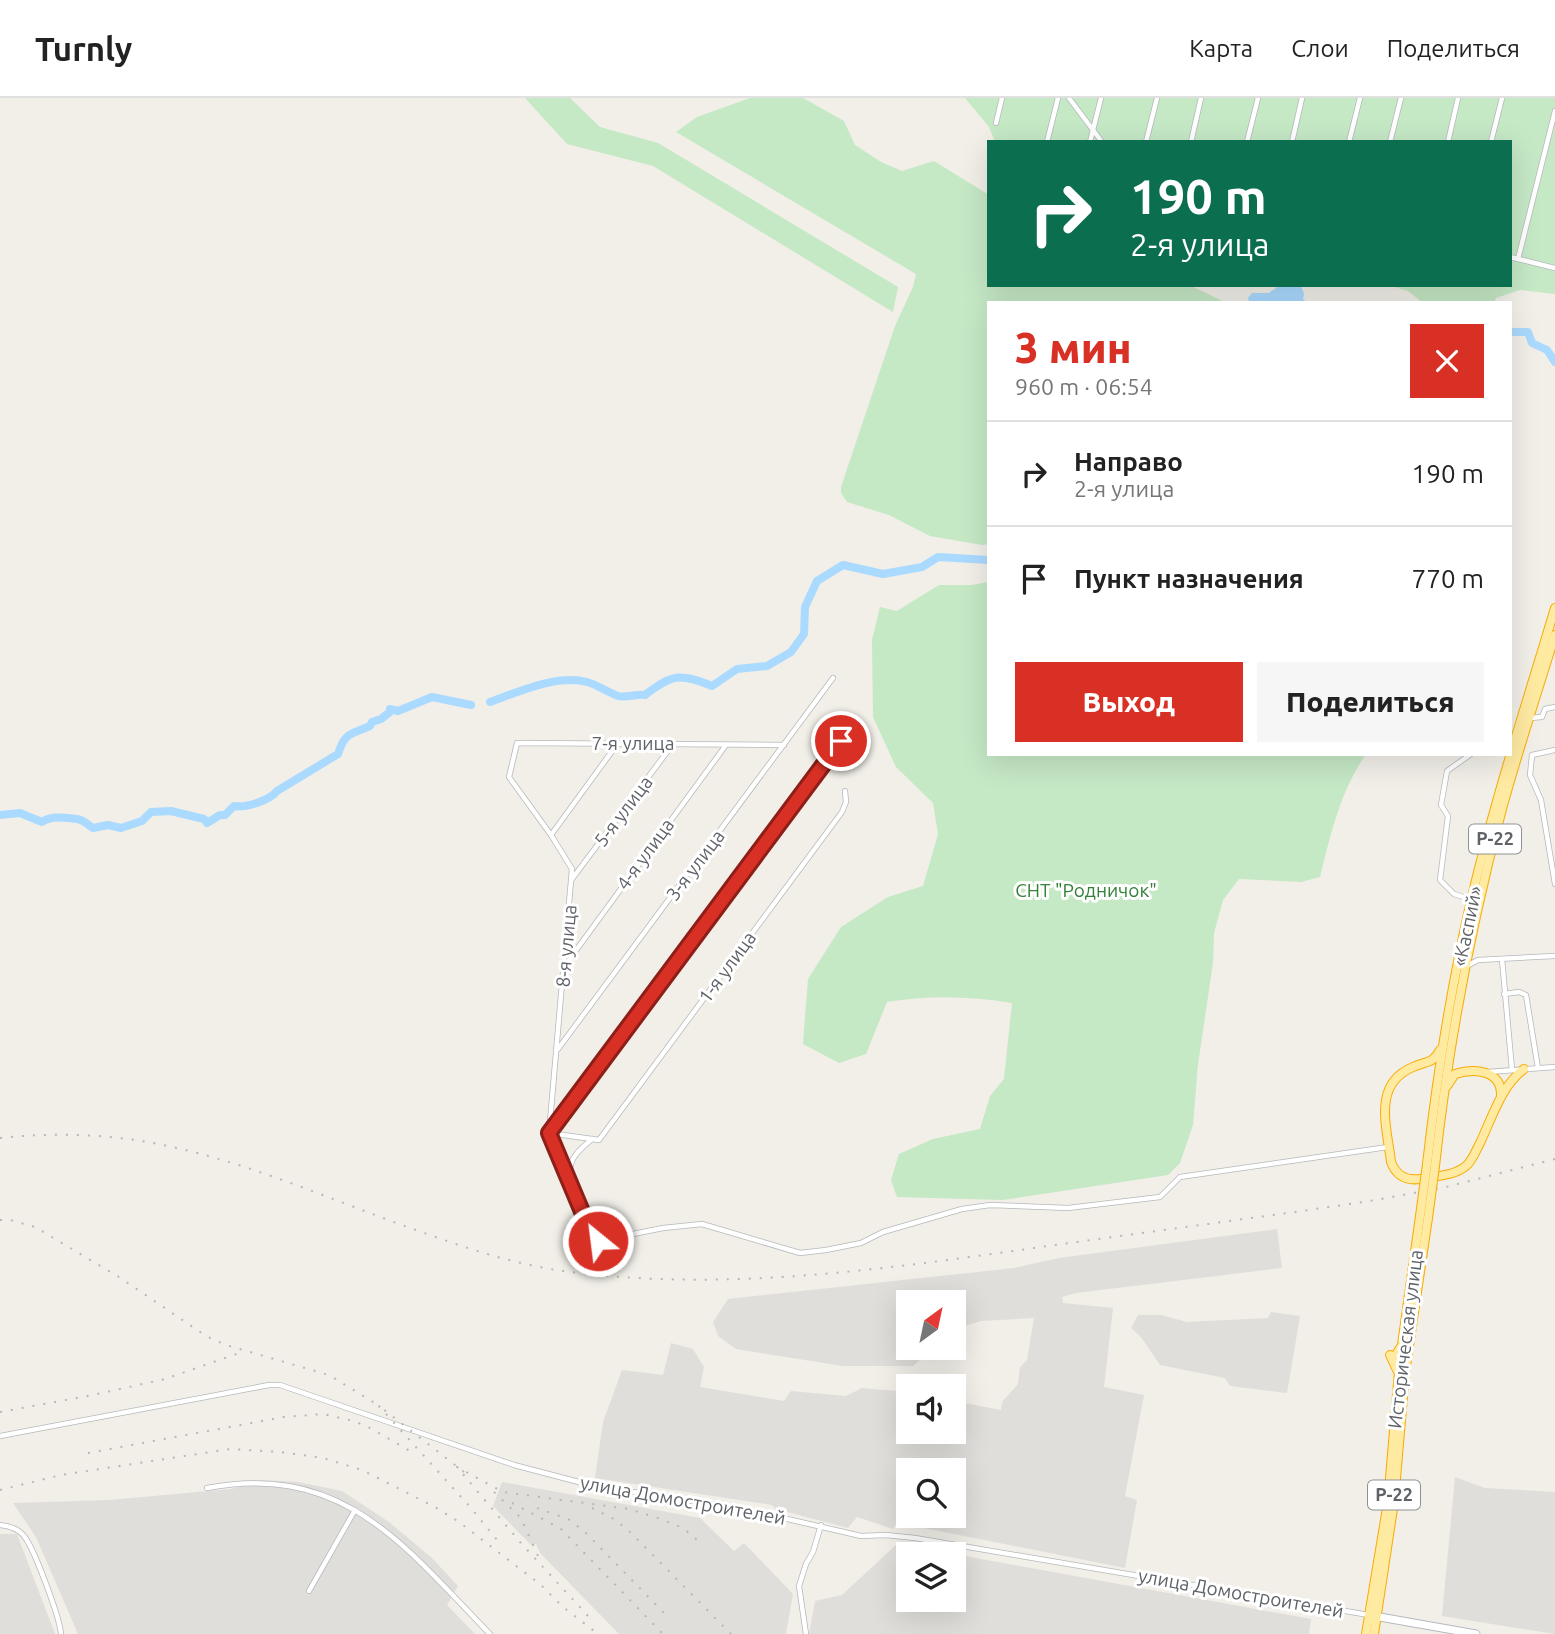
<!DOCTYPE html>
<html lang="ru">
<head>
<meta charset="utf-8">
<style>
	:root { --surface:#fff; --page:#f6f6f6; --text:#222; --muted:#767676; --line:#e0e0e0; --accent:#d93025 }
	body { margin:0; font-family:Ubuntu,sans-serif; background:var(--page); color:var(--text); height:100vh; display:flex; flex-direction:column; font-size:26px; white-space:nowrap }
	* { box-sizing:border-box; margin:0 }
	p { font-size:23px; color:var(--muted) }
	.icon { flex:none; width:38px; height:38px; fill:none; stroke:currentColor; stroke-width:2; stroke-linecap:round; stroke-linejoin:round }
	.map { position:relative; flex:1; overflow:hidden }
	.details { position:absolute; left:987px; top:203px; width:525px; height:455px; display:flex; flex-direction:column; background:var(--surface); border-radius:0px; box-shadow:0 7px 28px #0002 }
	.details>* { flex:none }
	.guide { position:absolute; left:987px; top:42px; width:525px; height:147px; border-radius:0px; box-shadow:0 7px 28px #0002; background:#0b6e4f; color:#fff; overflow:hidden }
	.needle { width:46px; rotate:33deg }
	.buttons { position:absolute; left:896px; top:1192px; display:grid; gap:14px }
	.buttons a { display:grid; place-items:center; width:70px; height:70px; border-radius:0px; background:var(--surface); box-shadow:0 7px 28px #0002; font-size:35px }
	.pin { position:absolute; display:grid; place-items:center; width:60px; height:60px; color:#fff; margin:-30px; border:4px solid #fff; border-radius:50%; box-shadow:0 2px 7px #0007 }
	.me { position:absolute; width:77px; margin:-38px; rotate:331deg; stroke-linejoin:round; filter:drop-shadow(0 0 5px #0008) }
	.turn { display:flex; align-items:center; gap:24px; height:147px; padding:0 28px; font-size:32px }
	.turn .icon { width:91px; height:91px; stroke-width:2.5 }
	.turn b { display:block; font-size:49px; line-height:60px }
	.round { display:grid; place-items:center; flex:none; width:74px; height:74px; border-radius:0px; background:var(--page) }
	.head { display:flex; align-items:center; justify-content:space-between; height:119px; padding:0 28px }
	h1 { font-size:42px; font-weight:800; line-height:52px; color:var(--accent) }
	.action { display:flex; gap:14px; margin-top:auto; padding:14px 28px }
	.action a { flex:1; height:80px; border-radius:0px; background:var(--accent); color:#fff; font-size:28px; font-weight:800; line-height:80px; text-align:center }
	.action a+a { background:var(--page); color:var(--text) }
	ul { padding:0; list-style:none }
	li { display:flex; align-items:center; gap:21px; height:105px; padding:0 28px; border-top:2px solid var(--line) }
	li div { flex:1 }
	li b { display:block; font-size:26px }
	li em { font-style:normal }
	header { display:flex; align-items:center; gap:42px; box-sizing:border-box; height:98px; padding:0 35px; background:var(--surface); border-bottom:2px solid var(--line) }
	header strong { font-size:33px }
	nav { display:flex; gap:38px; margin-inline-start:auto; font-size:24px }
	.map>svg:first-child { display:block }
	.industrial { fill:#e0deda; fill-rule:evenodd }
	.green { fill:#c5e8c5 }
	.water { fill:#aadaff }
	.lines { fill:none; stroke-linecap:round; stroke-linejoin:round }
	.river { stroke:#aadaff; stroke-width:8 }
	.minor-casing { stroke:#b5b8bc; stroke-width:6 }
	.secondary-casing { stroke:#b6babf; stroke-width:9 }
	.trunk-casing { stroke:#f9ab00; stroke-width:10 }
	.minor { stroke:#fff; stroke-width:4.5 }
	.secondary { stroke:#fff; stroke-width:7 }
	.trunk { stroke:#feeaa1; stroke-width:8 }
	.rail { stroke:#b6b7b8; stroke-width:2; stroke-dasharray:2 9; stroke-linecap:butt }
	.trunk-bridge-casing { stroke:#f9ab00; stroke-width:10; stroke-linecap:butt }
	.trunk-bridge { stroke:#feeaa1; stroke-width:8 }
	.route-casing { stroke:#8d1f18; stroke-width:18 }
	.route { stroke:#d93025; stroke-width:12 }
	.labels { text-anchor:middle; stroke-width:6; stroke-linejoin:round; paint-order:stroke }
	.shield { fill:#fff; stroke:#8f9295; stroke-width:2 }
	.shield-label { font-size:18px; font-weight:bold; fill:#5f6368 }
	.street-label { font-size:19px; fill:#5f6368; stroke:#fff }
	.park-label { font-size:19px; fill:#348238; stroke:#fff }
</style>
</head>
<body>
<header>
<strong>Turnly</strong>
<nav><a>Карта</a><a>Слои</a><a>Поделиться</a></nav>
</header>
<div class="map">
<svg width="1555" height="1536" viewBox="0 0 1555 1536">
	<rect width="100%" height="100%" fill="#f1efe8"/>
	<g class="industrial">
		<path d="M1277 1131 1282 1170 1076 1195 1062 1199 1063 1205 1113 1210 1104 1289 1144 1297 1125 1398 1137 1402 1125 1470 914 1428 900 1420 893 1431 857 1419 848 1430 776 1411 772 1407 595 1380 603 1324 622 1272 663 1277 671 1245 693 1251 704 1269 700 1289 784 1303 791 1293 846 1298 862 1290 908 1294V1334H954V1303L1001 1312 1002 1304 1018 1286 1020 1269 1027 1262 1034 1220 981 1223 954 1231V1204H908V1250H933L913 1268H843L736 1251 718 1238 713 1224 728 1201 1014 1170 1059 1160ZM908 1372H954V1418H908Z"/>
		<polygon points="1271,1214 1300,1218 1287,1295 1230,1288 1225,1280 1160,1267 1141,1239 1131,1230 1138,1217 1161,1217 1187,1224 1268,1220"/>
		<polygon points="1455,1379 1485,1390 1555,1394 1555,1536 1442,1518"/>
		<polygon points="262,1382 298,1384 342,1393 389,1424 432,1460 458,1488 447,1507 475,1536 78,1536 36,1439 13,1405 109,1402 231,1391"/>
		<polygon points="502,1384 700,1420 734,1453 744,1445 793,1496 786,1536 619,1536 540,1455 536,1446 531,1447 493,1408"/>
		<polygon points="0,1436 17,1436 55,1536 0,1536"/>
		<polygon points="897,1446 953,1456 908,1456 908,1502 954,1502 954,1456 1311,1521 1309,1536 809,1536 815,1503 842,1497"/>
	</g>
	<g class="green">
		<polygon points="525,0 570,0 600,29 658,45 898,189 893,214 653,68 567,46"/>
		<polygon points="750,0 803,0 844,23 855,47 881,64 902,73 934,63 989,97 989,187 1189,187 1227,205 989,205 989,446 982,447 930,438 889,417 847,404 841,395 841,389 895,228 913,189 916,176 676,34 697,19"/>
		<polygon points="965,0 1555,0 1555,196 1520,192 1496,200 1494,205 1423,205 1408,193 1388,187 1510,187 1510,44 995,44 989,29"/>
		<path d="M989 484V656H1366C1340 694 1331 735 1320 779L1301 784 1239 781 1223 802 1214 835 1213 865 1198 966 1193 1027 1180 1065 1168 1077 1003 1102 897 1099 891 1082 899 1056 933 1041 980 1031 990 998 1004 981 1012 905C971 898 928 897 887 904L866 956 839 965 803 946 808 881 841 829 888 799 923 788 938 736 933 705 896 669 873 619 872 542 880 509 897 513 939 487H971Z"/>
	</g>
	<polygon class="water" points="1280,187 1301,188 1304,196 1303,201 1308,205 1249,205 1248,200 1252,195 1269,195"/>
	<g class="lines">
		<g class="river">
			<polyline points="1510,234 1528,234 1532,245 1547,252 1555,264"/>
			<path d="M490 604C518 594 557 576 587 584 598 587 607 594 618 598 625 600 636 596 645 597 672 576 680 575 712 588L737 571 767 568 791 554 804 536 805 509 817 483 843 467 883 476 922 469 938 459 989 462"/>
			<path d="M0 717 20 715 42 724C52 717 66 720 77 721 84 722 88 727 93 730L108 727 121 730 142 723 151 714 171 713 204 721 207 725 220 717H225L234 708C247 710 270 702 277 693L338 656C345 634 350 637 370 628L372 624 381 621 390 614V611L398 613 432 599 471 607"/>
		</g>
		<g class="minor-casing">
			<g id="minor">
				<polyline points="1069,0 1102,44"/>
				<polyline points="996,25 1002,0"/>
				<polyline points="1047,44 1058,0"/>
				<polyline points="1090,44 1101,0"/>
				<polyline points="1146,44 1157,0"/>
				<polyline points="1191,44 1201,0"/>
				<polyline points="1247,44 1258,0"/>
				<polyline points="1292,44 1302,0"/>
				<polyline points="1349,44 1360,0"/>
				<polyline points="1390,44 1401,0"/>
				<polyline points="1448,44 1458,0"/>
				<polyline points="1491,44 1502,0"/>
				<polyline points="1510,159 1555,170"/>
				<polyline points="1518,161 1555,13"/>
				<polyline points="1530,620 1542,619 1545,611 1555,609"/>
				<polyline points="1555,652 1532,657 1530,677 1541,702 1555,786"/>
				<polyline points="551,737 618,645"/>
				<polyline points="572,781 673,646"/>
				<polyline points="1470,801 1454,796 1440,782 1448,718 1441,707 1447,673 1471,656"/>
				<polyline points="1502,861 1512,972"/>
				<polyline points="566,866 726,647"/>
				<polyline points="1467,868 1478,862 1555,858"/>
				<polyline points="1504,896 1519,894 1526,897 1538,970"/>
				<polyline points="558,951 833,580"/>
				<polyline points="1487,974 1555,969"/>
				<polyline points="549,1035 841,643"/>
				<polyline points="549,1035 599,1042 842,714 846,704 845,693"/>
				<path d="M592 1041C585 1047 577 1053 573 1061 561 1084 585 1124 598 1143L663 1130 702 1126 800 1155 826 1152 861 1145 883 1134 962 1111 990 1107 1068 1110 1160 1099 1180 1079 1388 1049"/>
				<polyline points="568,1081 549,1035 572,771 551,737 509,679 517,645 784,647"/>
				<polyline points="0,1338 269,1287 280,1287 514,1367 594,1388 744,1411 861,1438 886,1437 915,1440 1369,1517"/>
				<path d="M207 1390C344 1364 405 1449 490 1536"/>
				<path d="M0 1427C9 1428 18 1430 24 1438 34 1450 60 1520 61 1536"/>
				<polyline points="309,1493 355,1412"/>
				<polyline points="806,1536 799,1488 806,1466 813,1454 821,1427"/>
			</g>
		</g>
		<g class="secondary-casing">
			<polyline id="secondary" points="1374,1518 1476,1536"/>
		</g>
		<g class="trunk-casing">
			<g id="trunk">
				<path d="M1440 952C1433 966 1426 963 1413 969 1372 986 1387 1029 1391 1064 1396 1077 1405 1083 1420 1081 1435 1078 1454 1078 1466 1068 1473 1062 1476 1052 1480 1045 1492 1020 1501 988 1524 971"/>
				<path d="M1447 988 1455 976C1475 970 1502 972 1501 998"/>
				<path d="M1427 1066C1437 978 1451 889 1471 803 1494 704 1526 607 1555 510"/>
				<path d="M1435 1068C1448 948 1471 828 1502 711 1518 653 1537 595 1555 537"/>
				<polyline points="1397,1272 1390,1257 1395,1259 1400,1250"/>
				<polyline points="1366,1536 1388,1404 1400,1261 1420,1118"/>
				<polyline points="1374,1536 1394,1404 1405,1275 1428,1120"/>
			</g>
		</g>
		<use href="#minor" class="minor"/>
		<use href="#secondary" class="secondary"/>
		<use href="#trunk" class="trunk"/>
		<g class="rail">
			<path d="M0 1040C56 1034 113 1036 168 1048 248 1065 325 1099 402 1127 457 1147 513 1167 571 1174 728 1194 886 1171 1041 1149 1153 1133 1265 1119 1376 1102L1446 1089 1555 1061"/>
			<polyline points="0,1122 10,1122 35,1129 119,1179 206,1238 226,1247 329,1277 378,1307"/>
			<polyline points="0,1314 93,1297 165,1281 245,1253"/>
			<polyline points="88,1355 284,1319 323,1316 354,1323 370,1330 415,1356"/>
			<polyline points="464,1374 378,1307 471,1410 502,1448"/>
			<polyline points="0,1392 61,1377 230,1351 281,1354 323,1360 362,1372 435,1409 459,1424 541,1487 563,1509 598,1536"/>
			<polyline points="494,1394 521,1420 538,1458"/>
			<polyline points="512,1405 560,1430 663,1536"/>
			<polyline points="537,1410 568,1421 584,1433 664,1515"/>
			<polyline points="592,1410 614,1421 629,1433 731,1536"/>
			<polyline points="588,1518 520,1444 457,1369 503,1394 629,1411 658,1420 683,1430 703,1447"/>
		</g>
		<g class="trunk-bridge-casing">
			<g id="trunk-bridge">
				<polyline points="1420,1118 1427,1066"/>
				<polyline points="1428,1120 1435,1068"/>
			</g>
		</g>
		<use href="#trunk-bridge" class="trunk-bridge"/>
	</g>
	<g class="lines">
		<g class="route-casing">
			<polyline id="route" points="598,1143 588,1128 549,1035 841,643"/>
		</g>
		<use href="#route" class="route"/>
	</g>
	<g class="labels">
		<g class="shield">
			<rect x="1469" y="726.5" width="52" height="29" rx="5"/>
			<rect x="1368" y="1382.5" width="52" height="29" rx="5"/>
		</g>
		<g class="shield-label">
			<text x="1495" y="747">Р-22</text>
			<text x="1394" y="1403">Р-22</text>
		</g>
		<g class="street-label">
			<text x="633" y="652">7-я улица</text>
			<text transform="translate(623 713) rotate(-53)" y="7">5-я улица</text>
			<text transform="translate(645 756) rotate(-54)" y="7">4-я улица</text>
			<text transform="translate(695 767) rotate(-53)" y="7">3-я улица</text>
			<text transform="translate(1467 828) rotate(-78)" y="7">«Каспий»</text>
			<text transform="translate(566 848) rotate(-85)" y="7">8-я улица</text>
			<text transform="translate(727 869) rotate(-54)" y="7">1-я улица</text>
			<text transform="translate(1405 1241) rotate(-83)" y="7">Историческая улица</text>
			<text transform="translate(683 1402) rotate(10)" y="7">улица Домостроителей</text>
			<text transform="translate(1241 1495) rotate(10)" y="7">улица Домостроителей</text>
		</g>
		<g class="park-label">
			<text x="1086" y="799">СНТ "Родничок"</text>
		</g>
	</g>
</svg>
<div class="buttons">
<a><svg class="needle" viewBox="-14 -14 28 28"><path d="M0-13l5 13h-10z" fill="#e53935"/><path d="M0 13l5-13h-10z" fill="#767676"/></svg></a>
<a><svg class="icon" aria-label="sound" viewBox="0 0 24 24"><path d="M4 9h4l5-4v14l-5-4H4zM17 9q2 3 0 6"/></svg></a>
<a><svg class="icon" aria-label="search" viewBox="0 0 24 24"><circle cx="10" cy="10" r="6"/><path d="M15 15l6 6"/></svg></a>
<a><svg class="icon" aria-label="layers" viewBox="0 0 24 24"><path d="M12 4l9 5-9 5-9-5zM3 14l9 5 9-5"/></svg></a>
</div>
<div class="pin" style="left:841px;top:643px;background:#d93025"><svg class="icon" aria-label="arrive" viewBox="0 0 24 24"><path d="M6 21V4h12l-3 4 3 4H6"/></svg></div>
<svg class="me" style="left:598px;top:1143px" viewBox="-20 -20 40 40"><circle r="17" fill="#d93025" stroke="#fff" stroke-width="3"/><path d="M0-11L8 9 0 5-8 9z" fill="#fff"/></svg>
<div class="guide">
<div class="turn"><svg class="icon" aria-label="right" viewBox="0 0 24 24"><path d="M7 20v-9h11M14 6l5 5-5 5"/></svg><div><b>190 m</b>2-я улица</div></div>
</div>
<section class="details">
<div class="head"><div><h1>3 мин</h1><p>960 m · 06:54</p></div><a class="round" style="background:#d93025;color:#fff"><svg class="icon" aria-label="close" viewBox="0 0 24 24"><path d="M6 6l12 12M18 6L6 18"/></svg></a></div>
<ul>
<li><svg class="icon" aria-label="right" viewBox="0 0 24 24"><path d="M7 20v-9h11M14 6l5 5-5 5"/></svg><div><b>Направо</b><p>2-я улица</p></div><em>190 m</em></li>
<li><svg class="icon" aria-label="arrive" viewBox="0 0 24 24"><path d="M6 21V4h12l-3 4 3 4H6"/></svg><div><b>Пункт назначения</b></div><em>770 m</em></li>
</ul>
<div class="action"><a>Выход</a><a>Поделиться</a></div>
</section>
</div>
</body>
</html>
